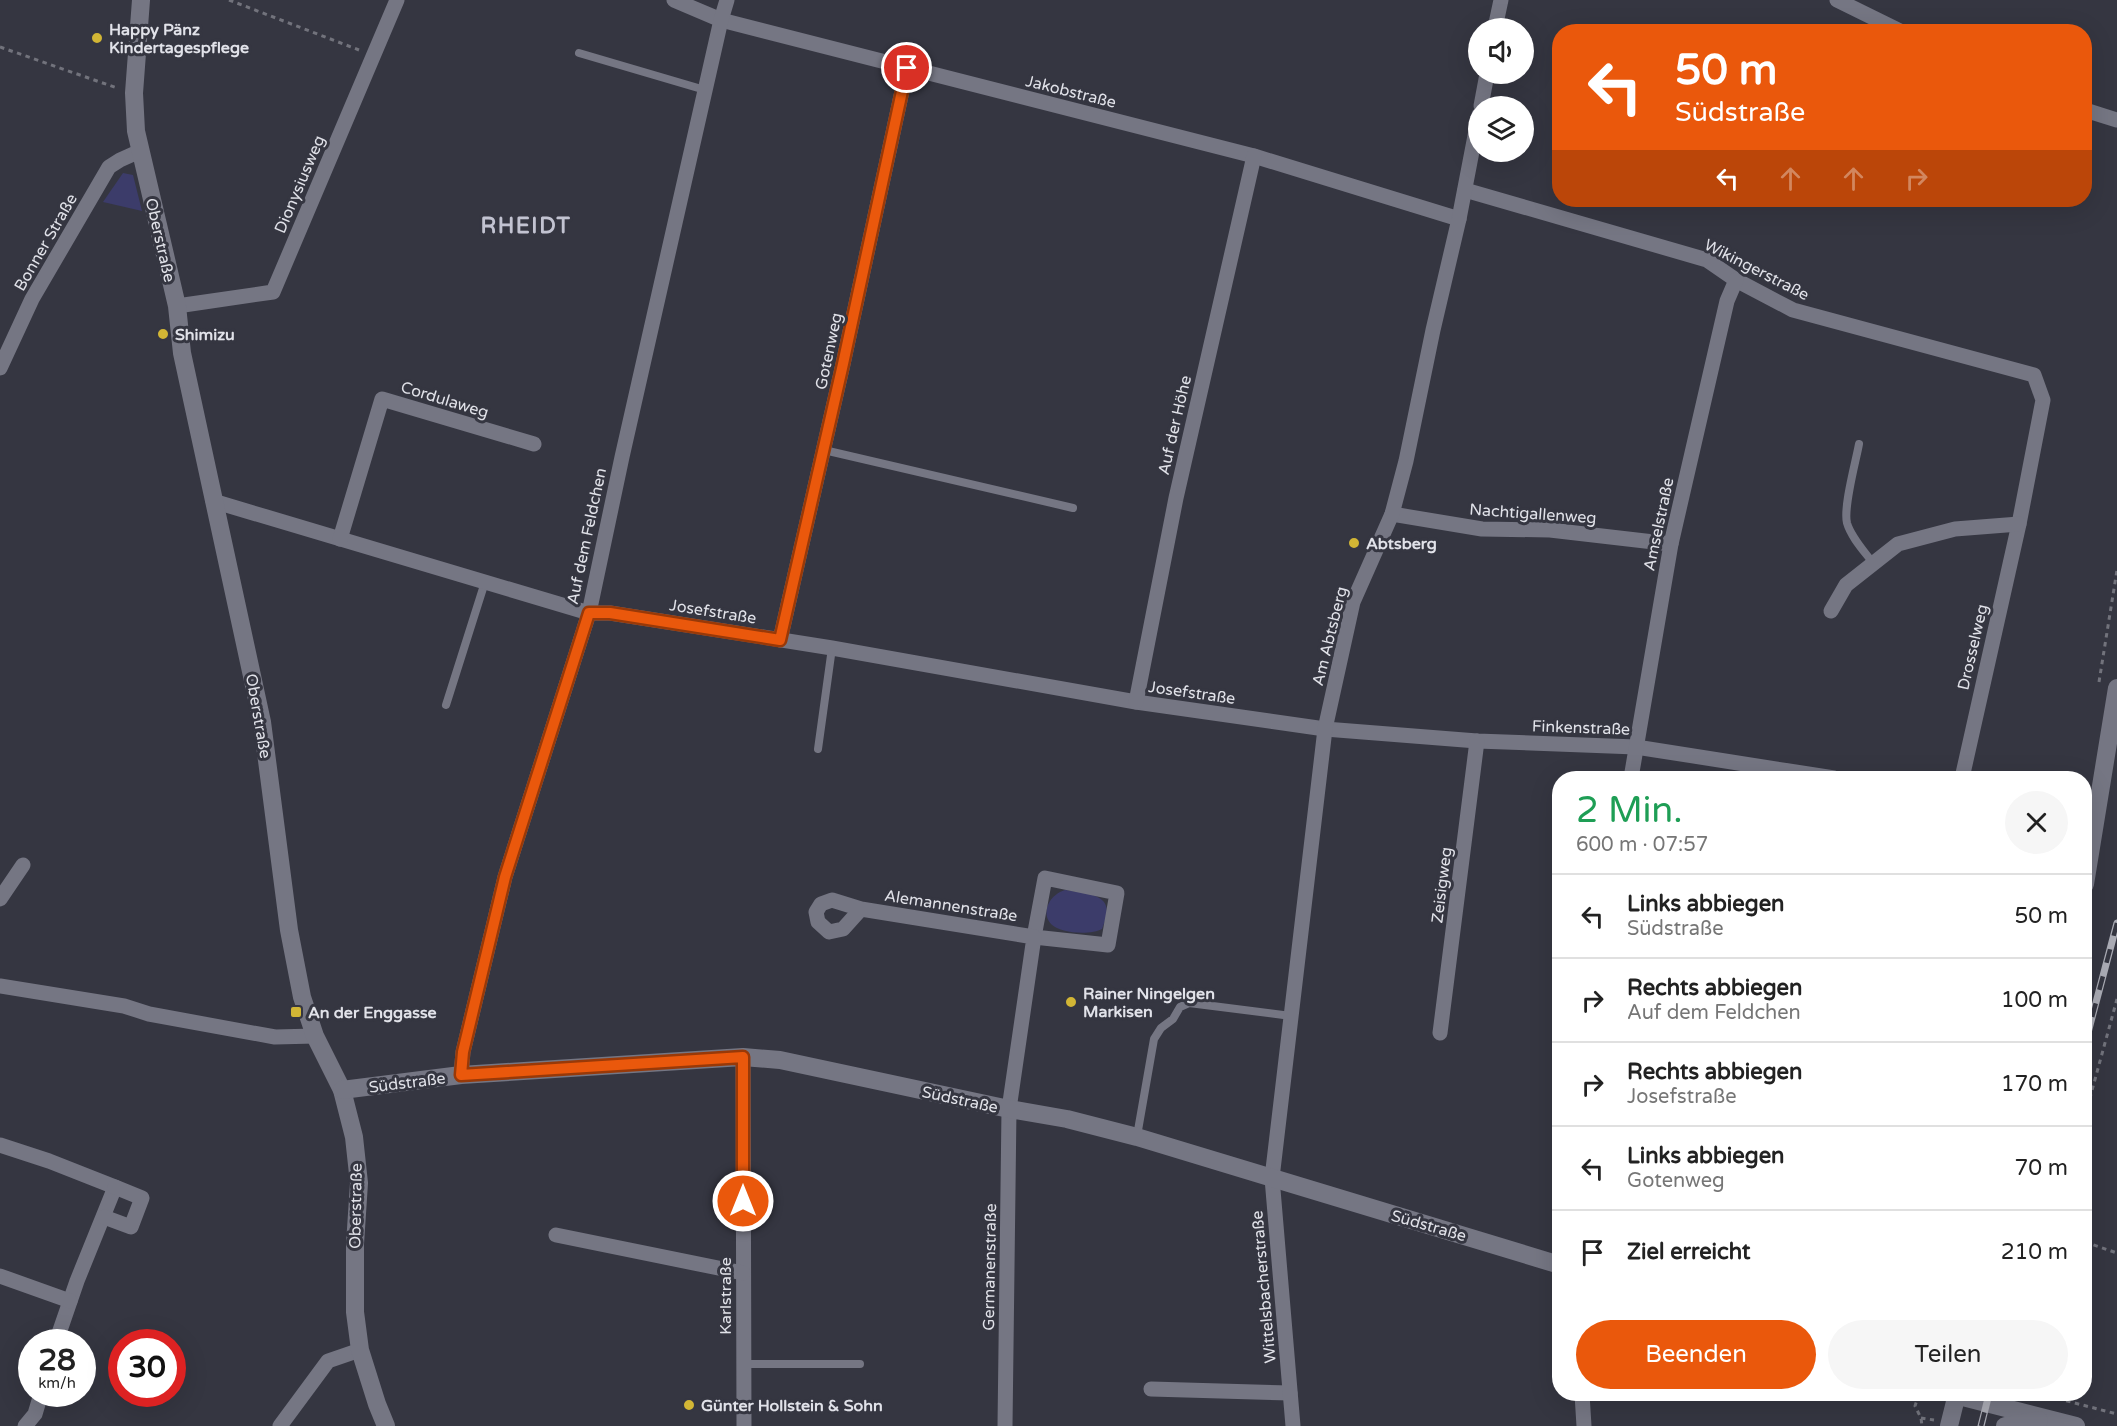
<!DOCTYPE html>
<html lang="de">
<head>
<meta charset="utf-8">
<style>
	:root { --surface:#fff; --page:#f6f6f6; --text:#222; --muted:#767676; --line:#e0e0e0; --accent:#ea580c }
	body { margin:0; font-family:"Varela Round",sans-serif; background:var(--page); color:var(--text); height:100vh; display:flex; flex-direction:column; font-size:22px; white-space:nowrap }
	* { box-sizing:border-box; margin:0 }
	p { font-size:20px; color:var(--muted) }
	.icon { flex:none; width:33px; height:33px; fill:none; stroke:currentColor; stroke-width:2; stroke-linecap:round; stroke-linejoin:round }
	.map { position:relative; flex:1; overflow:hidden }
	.panel { position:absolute; left:1552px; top:771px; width:540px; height:630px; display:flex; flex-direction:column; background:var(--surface); border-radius:24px; box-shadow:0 6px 24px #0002 }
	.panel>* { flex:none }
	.banner { position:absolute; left:1552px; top:24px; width:540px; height:183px; border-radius:24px; box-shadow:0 6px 24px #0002; background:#ea580c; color:#fff; overflow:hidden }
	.tools { position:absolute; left:1468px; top:18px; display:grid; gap:12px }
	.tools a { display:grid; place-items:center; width:66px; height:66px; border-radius:50%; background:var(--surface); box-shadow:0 6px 24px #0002; font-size:30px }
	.speed { position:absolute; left:18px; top:1329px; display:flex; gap:12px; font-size:30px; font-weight:700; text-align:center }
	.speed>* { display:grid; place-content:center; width:78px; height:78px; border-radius:50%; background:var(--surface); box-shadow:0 6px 24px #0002; line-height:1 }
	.speed small { font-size:15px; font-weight:400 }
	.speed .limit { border:9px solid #d22; background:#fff; color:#111 }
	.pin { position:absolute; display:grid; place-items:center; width:51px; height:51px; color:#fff; margin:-26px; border:3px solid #fff; border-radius:50%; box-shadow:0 2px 6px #0007 }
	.me { position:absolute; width:66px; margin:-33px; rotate:0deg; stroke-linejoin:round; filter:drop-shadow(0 0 4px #0008) }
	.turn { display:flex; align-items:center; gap:21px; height:126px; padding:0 24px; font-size:27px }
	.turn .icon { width:78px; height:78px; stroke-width:2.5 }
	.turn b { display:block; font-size:42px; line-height:51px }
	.lanes { display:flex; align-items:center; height:57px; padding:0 24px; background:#0003; justify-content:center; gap:30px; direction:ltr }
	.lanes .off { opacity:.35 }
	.round { display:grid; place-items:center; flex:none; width:63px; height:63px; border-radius:32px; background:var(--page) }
	.headline { display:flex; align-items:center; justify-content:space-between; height:102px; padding:0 24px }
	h1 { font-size:36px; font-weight:600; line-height:45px; color:#1e9e55 }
	.cta { display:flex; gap:12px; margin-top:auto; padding:12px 24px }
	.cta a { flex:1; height:69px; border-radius:36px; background:var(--accent); color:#fff; font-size:24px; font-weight:600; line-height:69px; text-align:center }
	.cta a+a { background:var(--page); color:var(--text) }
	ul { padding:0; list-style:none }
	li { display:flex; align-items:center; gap:18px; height:84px; padding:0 24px; border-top:2px solid var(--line) }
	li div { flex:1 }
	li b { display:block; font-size:22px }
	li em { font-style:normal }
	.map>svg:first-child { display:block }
	.green { fill:#3c3c6a }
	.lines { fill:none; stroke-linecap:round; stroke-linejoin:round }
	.path { stroke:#72737c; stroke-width:3; stroke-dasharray:4.5 4.5; stroke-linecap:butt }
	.lane { stroke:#757683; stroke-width:8 }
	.street { stroke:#757683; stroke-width:15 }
	.secondary { stroke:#757683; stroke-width:18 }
	.rail-casing { stroke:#abacb5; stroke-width:7 }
	.rail { stroke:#353641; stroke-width:4.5; stroke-dasharray:14; stroke-linecap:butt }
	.route-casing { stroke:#983908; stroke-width:15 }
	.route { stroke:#ea580c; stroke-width:10 }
	.poi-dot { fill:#d2b635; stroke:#353641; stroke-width:2 }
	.labels { text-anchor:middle; stroke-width:6; stroke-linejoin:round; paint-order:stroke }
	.poi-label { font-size:16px; font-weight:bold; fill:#e1e2e9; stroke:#353641; text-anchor:start }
	.street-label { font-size:16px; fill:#e1e2e9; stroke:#353641 }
	.district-label { font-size:22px; font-weight:bold; letter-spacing:1.5px; fill:#c2c3d1; stroke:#353641 }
</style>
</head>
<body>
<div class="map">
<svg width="2117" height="1426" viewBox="0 0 2117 1426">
	<rect width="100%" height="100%" fill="#353641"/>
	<g class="green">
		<polygon points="123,173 133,175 142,211 103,202"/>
		<path d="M1065 890C1090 894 1119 894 1102 929 1092 935 1060 934 1051 924 1040 911 1051 894 1065 890Z"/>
	</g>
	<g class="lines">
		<g class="path">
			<polyline points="229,0 359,50"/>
			<polyline points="0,47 117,88"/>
			<polyline points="2099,682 2117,570"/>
			<polyline points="2085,1116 2117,999"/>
			<polyline points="2085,1242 2117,1253"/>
			<polyline points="1919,1394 1915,1406 1921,1418 1922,1426"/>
			<polyline points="2040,1394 2117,1414"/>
			<polyline points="1921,1418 1934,1420"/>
		</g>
		<g class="lane">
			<polyline points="579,53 705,90"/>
			<path d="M1859 444C1856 461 1843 507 1847 523 1851 537 1864 551 1873 563"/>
			<polyline points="824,450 1073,508"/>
			<polyline points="446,705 485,582"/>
			<polyline points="818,749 832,648"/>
			<polyline points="1137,1136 1154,1039 1161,1028 1173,1019 1180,1007 1189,1003 1291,1016"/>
			<polyline points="743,1364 860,1364"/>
		</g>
		<g class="street">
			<polyline points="674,0 721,20 1254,156 1459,219"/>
			<polyline points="1837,0 1902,32"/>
			<polyline points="1495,28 1501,0"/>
			<polyline points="1481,106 1487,74"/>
			<polyline points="2085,110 2117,120"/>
			<polyline points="1465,190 1707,260 1736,280 1793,310 2034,375 2043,400 2019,524 1962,778"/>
			<polyline points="177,306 273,292 397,0"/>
			<polyline points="0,368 32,299 109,167 120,160 140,151"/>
			<polyline points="213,501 589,613 610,613 832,648 1136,702 1325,729 1477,741 1636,747 1834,778"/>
			<polyline points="1392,514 1482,529 1550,530 1671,544"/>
			<polyline points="340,539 382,399 534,444"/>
			<polyline points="1831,611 1846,585 1898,544 1955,529 2019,524"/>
			<polyline points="780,640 843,364 907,68"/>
			<polyline points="1136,702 1176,498 1254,156"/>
			<polyline points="1631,778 1671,544 1727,301 1736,280"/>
			<polygon points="1045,878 1117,893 1108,945 1034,937"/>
			<polyline points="0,899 23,865"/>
			<polyline points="861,909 843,929 829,932 818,922 816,912 821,904 832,900 861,909 1034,937 1009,1109 1005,1426"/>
			<polyline points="0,986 124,1006 149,1014 275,1037 315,1036"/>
			<polyline points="1440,1033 1477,741"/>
			<polyline points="743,1057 744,1426"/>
			<polyline points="461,1075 463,1052 505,877 589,613 622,457 721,20 727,0"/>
			<polyline points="0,1145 49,1161 115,1187 77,1281 56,1342"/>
			<polyline points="104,1217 131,1227 142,1198 115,1187"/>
			<polyline points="556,1235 743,1273"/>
			<polyline points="0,1276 70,1301"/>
			<polyline points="1151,1389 1290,1393"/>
			<polyline points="1582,1394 1584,1426"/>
			<polyline points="25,1426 35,1414 41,1394"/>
			<polyline points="280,1426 328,1361 360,1350"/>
			<polyline points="1293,1426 1272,1178 1325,729 1353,602 1392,514 1406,461 1433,330 1459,219 1479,115"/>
		</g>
		<g class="secondary">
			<polyline points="141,0 134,93 136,131 177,306 182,353 262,722 289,930 302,997 315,1036 342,1090 354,1137 359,1183 355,1244 355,1312 360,1350 377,1404 386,1426"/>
			<polyline points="2085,884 2117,688"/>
			<polyline points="342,1090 461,1075 743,1057 780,1060 1009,1109 1067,1119 1137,1137 1560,1265"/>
			<polyline points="1951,1394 2076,1426"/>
			<polyline points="1949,1426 1957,1394"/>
			<polyline points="2005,1426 2039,1420"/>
		</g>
		<g class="rail-casing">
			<g id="rail">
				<polyline points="2085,1044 2117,923"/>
				<polyline points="1981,1426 1989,1394"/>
			</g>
		</g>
		<use href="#rail" class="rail"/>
	</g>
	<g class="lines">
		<g class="route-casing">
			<polyline id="route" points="743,1201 743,1057 461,1075 463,1052 505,877 589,613 610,613 780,640 843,364 907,68"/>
		</g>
		<use href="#route" class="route"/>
	</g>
	<g class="poi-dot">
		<circle cx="97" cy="38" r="6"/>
		<circle cx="163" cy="334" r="6"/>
		<circle cx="1354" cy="543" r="6"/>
		<circle cx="1071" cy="1002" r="6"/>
		<rect x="290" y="1006" width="12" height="12" rx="3"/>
		<circle cx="689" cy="1405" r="6"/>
	</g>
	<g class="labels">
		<g class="poi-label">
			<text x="109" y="35">Happy Pänz<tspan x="109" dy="18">Kindertagespflege</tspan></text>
			<text x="175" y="340">Shimizu</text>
			<text x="1366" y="549">Abtsberg</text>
			<text x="1083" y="999">Rainer Ningelgen<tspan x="1083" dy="18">Markisen</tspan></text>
			<text x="308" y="1018">An der Enggasse</text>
			<text x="701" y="1411">Günter Hollstein &amp; Sohn</text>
		</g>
		<g class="street-label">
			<text transform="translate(1071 91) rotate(14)" y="6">Jakobstraße</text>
			<text transform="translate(299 184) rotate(-67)" y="6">Dionysiusweg</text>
			<text transform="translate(161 240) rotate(77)" y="6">Oberstraße</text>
			<text transform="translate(45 242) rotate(-60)" y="6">Bonner Straße</text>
			<text transform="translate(1757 269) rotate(27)" y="6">Wikingerstraße</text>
			<text transform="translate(828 351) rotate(-78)" y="6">Gotenweg</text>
			<text transform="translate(445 399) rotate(17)" y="6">Cordulaweg</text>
			<text transform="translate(1174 425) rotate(-77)" y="6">Auf der Höhe</text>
			<text transform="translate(1533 513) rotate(4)" y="6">Nachtigallenweg</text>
			<text transform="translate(1658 524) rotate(-78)" y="6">Amselstraße</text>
			<text transform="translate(586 536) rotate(-78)" y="6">Auf dem Feldchen</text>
			<text transform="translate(713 611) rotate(9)" y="6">Josefstraße</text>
			<text transform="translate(1329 636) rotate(-76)" y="6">Am Abtsberg</text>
			<text transform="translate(1972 647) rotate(-77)" y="6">Drosselweg</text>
			<text transform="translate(1192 692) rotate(8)" y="6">Josefstraße</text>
			<text transform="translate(259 716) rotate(80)" y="6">Oberstraße</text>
			<text transform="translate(1581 727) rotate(2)" y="6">Finkenstraße</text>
			<text transform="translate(1441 885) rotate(-83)" y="6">Zeisigweg</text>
			<text transform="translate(951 905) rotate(9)" y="6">Alemannenstraße</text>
			<text transform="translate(407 1082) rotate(-7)" y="6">Südstraße</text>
			<text transform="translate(960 1099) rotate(12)" y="6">Südstraße</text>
			<text transform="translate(355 1206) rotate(-89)" y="6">Oberstraße</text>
			<text transform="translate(1429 1225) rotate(16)" y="6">Südstraße</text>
			<text transform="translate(989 1267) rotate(-89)" y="6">Germanenstraße</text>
			<text transform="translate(1263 1287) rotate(-95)" y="6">Wittelsbacherstraße</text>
			<text transform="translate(725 1296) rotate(-90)" y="6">Karlstraße</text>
		</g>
		<g class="district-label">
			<text x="526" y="233">RHEIDT</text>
		</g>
	</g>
</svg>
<div class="tools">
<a><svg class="icon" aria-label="sound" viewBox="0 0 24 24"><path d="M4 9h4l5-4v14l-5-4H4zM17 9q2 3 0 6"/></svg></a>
<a><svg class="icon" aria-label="layers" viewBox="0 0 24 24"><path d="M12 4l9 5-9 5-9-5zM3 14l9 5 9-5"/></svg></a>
</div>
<div class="speed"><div>28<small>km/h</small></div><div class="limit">30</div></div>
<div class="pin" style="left:907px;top:68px;background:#d93025"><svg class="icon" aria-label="arrive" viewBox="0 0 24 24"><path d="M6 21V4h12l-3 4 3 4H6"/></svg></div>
<svg class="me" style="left:743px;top:1201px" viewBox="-20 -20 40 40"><circle r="17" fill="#ea580c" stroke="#fff" stroke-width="3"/><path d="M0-11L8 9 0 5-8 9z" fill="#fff"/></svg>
<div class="banner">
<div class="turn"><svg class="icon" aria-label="left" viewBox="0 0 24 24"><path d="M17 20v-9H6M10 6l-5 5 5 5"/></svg><div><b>50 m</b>Südstraße</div></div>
<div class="lanes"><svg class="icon" aria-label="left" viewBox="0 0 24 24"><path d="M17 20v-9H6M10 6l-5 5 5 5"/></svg><svg class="icon off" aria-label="ahead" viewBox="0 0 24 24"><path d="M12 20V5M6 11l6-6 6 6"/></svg><svg class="icon off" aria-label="ahead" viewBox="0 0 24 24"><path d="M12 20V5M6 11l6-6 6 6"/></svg><svg class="icon off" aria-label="right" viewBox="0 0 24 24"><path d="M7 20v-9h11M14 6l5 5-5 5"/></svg></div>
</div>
<section class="panel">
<div class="headline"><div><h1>2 Min.</h1><p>600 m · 07:57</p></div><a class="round"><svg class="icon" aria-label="close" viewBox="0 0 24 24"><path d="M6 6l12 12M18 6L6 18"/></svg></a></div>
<ul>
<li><svg class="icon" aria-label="left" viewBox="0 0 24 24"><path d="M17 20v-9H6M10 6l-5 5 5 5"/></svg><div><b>Links abbiegen</b><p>Südstraße</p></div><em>50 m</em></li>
<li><svg class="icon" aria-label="right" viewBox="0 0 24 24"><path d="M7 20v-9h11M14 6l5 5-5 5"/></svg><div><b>Rechts abbiegen</b><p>Auf dem Feldchen</p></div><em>100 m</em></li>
<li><svg class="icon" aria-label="right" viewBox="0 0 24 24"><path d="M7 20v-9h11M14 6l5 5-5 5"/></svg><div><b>Rechts abbiegen</b><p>Josefstraße</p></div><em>170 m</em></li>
<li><svg class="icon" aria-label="left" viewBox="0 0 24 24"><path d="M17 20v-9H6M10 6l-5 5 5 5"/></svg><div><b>Links abbiegen</b><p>Gotenweg</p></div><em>70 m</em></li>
<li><svg class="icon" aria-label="arrive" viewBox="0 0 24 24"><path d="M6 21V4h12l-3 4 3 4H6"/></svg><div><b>Ziel erreicht</b></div><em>210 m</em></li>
</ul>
<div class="cta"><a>Beenden</a><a>Teilen</a></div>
</section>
</div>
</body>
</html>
